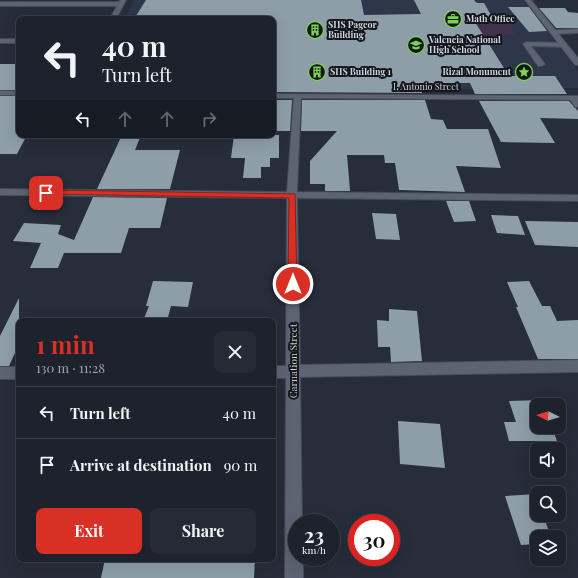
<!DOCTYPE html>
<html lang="en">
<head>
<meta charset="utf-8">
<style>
	:root { --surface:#1d222c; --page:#252a34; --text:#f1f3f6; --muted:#a0a4a9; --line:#3b3f48; --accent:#d93025 }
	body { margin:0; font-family:"Playfair Display",serif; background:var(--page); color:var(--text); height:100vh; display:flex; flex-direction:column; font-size:15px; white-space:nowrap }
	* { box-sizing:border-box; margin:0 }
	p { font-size:13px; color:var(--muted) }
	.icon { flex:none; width:22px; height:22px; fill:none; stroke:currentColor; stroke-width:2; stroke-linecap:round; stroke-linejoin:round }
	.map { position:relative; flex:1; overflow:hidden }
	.drawer { position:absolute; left:16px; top:318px; width:260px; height:244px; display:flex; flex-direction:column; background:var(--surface); border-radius:8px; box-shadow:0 4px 16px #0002,0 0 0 1px var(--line) }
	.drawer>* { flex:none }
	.top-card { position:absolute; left:16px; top:16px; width:260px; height:122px; border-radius:8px; box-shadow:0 4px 16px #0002,0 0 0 1px var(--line); background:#1d222c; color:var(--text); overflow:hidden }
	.needle { width:26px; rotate:275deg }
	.tools { position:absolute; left:530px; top:398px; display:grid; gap:8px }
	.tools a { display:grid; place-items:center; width:36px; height:36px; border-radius:8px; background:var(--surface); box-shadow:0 4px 16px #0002,0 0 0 1px var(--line); font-size:20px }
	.speed { position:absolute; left:288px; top:514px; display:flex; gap:8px; font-size:20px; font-weight:700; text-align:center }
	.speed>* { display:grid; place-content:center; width:52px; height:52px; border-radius:50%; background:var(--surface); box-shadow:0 4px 16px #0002,0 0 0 1px var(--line); line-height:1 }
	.speed small { font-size:10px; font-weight:400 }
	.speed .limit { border:6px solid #d22; background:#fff; color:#111 }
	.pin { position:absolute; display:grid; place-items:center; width:34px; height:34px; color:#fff; margin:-17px; border-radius:8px; box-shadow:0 2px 6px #0006 }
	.me { position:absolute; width:44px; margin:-22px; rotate:0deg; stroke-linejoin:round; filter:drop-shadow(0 0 3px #0008) }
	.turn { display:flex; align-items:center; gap:14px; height:84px; padding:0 20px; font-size:18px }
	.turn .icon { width:52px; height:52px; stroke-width:2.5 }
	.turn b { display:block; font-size:28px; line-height:34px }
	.lanes { display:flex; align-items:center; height:38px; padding:0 20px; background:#0003; justify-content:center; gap:20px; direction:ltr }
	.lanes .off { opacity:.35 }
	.round { display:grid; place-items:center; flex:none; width:42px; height:42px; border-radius:8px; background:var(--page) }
	.headline { display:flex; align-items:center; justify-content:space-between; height:68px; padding:0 20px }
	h1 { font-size:24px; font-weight:700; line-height:30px; color:var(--accent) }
	.action { display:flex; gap:8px; margin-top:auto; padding:8px 20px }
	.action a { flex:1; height:46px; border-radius:8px; background:var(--accent); color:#fff; font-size:16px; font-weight:700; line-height:46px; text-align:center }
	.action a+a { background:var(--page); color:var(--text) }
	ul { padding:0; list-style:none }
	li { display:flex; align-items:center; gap:12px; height:52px; padding:0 20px; border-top:1px solid var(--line) }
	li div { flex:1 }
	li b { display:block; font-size:15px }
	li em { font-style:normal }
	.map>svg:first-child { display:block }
	.built { fill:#2d3749 }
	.green { fill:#41314b }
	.building { fill:#8d9ea9 }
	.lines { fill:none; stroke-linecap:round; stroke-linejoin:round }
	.service-casing { stroke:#444b55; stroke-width:2 }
	.minor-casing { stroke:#444b55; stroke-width:2 }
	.tertiary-casing { stroke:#444b55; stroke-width:2 }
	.service { fill:#5c6473; fill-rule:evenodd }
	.minor { fill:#5c6473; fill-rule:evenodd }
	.tertiary { fill:#5c6473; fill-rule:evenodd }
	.route { fill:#d93025; stroke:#8d1f18 }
	.labels { text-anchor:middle; stroke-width:4; stroke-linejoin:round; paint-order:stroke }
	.far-poi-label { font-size:9px; font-weight:bold; fill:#ced3db; stroke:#13161b; text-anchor:start }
	.far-street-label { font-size:9px; fill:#ced3db; stroke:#13161b }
	.street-label { font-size:10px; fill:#ced3db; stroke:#13161b }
</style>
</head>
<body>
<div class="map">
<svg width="578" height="578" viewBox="0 0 578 578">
	<rect width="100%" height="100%" fill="#272d3a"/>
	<polygon class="built" points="134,0 524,0 578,71 578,88 273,90 273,19 125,19"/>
	<polygon class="green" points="386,23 510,23 515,35 389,35"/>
	<g class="building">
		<polygon points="146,0 361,0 364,15 421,14 414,0 474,0 477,3 484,3 495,22 475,22 509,76 555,76 567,94 475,94 470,83 419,83 422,93 273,92 273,19 134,19"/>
		<polygon points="508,7 529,7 547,31 529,32"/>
		<polygon points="539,8 565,8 568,12 578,13 578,28 556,28"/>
		<rect x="0" y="64" width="19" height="26"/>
		<polygon points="0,96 19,96 19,135 27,135 17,154 0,154"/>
		<polygon points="273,100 292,100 290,131 273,131"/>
		<polygon points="302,100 425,100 431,119 443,120 447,129 488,129 501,168 456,166 465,192 399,190 395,163 385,163 384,155 347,155 350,191 325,191 325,184 310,184 310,161 337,131 301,131"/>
		<polygon points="479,101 569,101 578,111 578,119 540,118 555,143 501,142"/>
		<polygon points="122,135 141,135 135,150 180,150 170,189 97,189"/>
		<polygon points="234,135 279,135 279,158 270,158 270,167 261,167 261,178 243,178 245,158 231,158"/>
		<polygon points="93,197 167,198 160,228 129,228 121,253 64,253 58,268 30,268 41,243 13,241 24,223 61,225 58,234 74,240"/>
		<polygon points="446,201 469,201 476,221 454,222"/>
		<polygon points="372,213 396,214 400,240 376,239"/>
		<polygon points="491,215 518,216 525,235 497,233"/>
		<polygon points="525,221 578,222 578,247 535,245"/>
		<polygon points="153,281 193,282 188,307 171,306 167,321 143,321 149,306 146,306"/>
		<polygon points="529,281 542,306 550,306 557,321 578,320 578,359 538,359 516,307 518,307 507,282"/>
		<polygon points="19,298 19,344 9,366 0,366 0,336"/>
		<polygon points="389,309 417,311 422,361 391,362 390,347 378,347 377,320 389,321"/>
		<polygon points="542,400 544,405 537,405 537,427 552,427 557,441 509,441 504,422 516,422 509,401"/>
		<polygon points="398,421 440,424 445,468 400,464"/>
		<polygon points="537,494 537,515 543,515 551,537 537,537 537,544 521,545 505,496"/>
		<polygon points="105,559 255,559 254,578 101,578"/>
	</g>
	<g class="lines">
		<g class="service-casing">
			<polygon id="service" points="526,42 564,43 567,45 564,47 531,46 545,64 541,66 538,66 523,44"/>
		</g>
		<g class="minor-casing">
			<g id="minor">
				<polygon points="0,2 121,2 124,4 121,6 0,6"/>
				<polygon points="578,29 578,33 554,34 551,32 554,30"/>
				<rect x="0" y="39" width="19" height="4"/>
				<polygon points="294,95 301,97 297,192 578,195 578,201 297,198 300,365 578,360 578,372 300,377 302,523 297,523 297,557 303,557 303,578 285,578 286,378 273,378 273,366 286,366 287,198 0,195 0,189 287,192"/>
				<polygon points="570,96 576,96 578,99 578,107 575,107 569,98"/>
				<rect x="0" y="367" width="19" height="12"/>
			</g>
		</g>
		<g class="tertiary-casing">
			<g id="tertiary">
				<polygon points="120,0 126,0 116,19 110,19"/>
				<polygon points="525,0 531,0 578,58 578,65 575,65"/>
				<rect x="0" y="91" width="19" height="4"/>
				<polygon points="273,94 578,96 578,100 273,98"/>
			</g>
		</g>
		<use href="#service" class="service"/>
		<use href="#minor" class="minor"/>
		<use href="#tertiary" class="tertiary"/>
	</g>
	<polygon class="route" points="46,190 295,194 297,284 293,287 288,284 289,198 44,194 42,193"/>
	<defs>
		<g id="office-ring" transform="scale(0.9)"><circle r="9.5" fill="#13161b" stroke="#7bd156" stroke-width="1.5"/><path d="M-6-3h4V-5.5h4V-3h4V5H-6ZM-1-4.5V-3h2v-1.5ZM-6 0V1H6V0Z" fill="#7bd156"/></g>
		<g id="building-ring" transform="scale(0.9)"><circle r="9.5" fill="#13161b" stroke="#7bd156" stroke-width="1.5"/><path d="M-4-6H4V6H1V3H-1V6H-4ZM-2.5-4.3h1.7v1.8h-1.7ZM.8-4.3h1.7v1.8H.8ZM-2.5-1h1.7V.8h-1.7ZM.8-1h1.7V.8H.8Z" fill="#7bd156"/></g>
		<g id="school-ring" transform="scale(0.9)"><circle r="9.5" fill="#13161b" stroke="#7bd156" stroke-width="1.5"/><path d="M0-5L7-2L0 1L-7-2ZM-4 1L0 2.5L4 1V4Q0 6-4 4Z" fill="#7bd156"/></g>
		<g id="sight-ring" transform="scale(0.9)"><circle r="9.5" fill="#13161b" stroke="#7bd156" stroke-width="1.5"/><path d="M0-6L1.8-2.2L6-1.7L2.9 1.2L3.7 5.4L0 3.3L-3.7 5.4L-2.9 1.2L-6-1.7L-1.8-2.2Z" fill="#7bd156"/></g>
	</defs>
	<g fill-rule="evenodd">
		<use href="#office-ring" x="453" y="19"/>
		<use href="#building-ring" x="315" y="30"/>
		<use href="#school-ring" x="416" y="45"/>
		<use href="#building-ring" x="317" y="72"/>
		<use href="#sight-ring" x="524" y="72"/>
	</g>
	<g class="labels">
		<g class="far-poi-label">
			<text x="466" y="22">Math Office</text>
			<text x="328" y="28">SHS Pagcor<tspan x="328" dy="10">Building</tspan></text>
			<text x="429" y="43">Valencia National<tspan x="429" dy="10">High School</tspan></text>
			<text x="330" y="75">SHS Building 1</text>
			<text x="511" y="75" text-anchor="end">Rizal Monument</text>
		</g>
		<g class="far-street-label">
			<text x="426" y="90">I. Antonio Street</text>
		</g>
		<g class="street-label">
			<text transform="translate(293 361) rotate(-90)" y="4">Carnation Street</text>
		</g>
	</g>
</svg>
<div class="tools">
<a><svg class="needle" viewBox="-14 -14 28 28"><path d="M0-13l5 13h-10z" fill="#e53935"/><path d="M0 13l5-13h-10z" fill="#a0a4a9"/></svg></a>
<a><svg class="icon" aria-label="sound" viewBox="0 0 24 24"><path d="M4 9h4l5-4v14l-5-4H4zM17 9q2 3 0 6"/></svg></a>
<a><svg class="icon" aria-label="search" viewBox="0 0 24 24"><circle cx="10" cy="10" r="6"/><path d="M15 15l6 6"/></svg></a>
<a><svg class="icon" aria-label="layers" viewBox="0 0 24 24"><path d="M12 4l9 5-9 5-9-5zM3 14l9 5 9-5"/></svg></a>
</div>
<div class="speed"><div>23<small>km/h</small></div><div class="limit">30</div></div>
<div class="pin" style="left:46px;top:193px;background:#d93025"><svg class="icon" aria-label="arrive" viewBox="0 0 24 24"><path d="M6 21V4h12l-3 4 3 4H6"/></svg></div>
<svg class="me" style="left:293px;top:284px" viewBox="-20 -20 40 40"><circle r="17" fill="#d93025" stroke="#fff" stroke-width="3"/><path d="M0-11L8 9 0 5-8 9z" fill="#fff"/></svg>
<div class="top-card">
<div class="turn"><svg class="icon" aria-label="left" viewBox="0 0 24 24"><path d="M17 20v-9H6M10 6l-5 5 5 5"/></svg><div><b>40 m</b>Turn left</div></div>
<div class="lanes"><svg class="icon" aria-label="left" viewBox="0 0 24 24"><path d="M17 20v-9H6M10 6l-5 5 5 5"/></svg><svg class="icon off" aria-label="ahead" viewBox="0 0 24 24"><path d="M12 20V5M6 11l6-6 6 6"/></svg><svg class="icon off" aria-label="ahead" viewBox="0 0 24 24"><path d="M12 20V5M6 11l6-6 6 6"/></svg><svg class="icon off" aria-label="right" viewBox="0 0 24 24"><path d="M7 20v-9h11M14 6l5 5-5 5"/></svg></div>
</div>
<section class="drawer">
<div class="headline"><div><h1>1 min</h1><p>130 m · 11:28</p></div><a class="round"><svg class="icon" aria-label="close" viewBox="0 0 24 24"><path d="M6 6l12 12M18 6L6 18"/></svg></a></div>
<ul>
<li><svg class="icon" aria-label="left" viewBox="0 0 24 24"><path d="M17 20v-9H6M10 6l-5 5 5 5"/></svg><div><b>Turn left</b></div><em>40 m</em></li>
<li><svg class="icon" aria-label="arrive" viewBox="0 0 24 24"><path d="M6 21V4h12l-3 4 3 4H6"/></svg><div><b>Arrive at destination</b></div><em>90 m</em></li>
</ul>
<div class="action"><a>Exit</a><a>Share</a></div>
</section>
</div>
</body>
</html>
